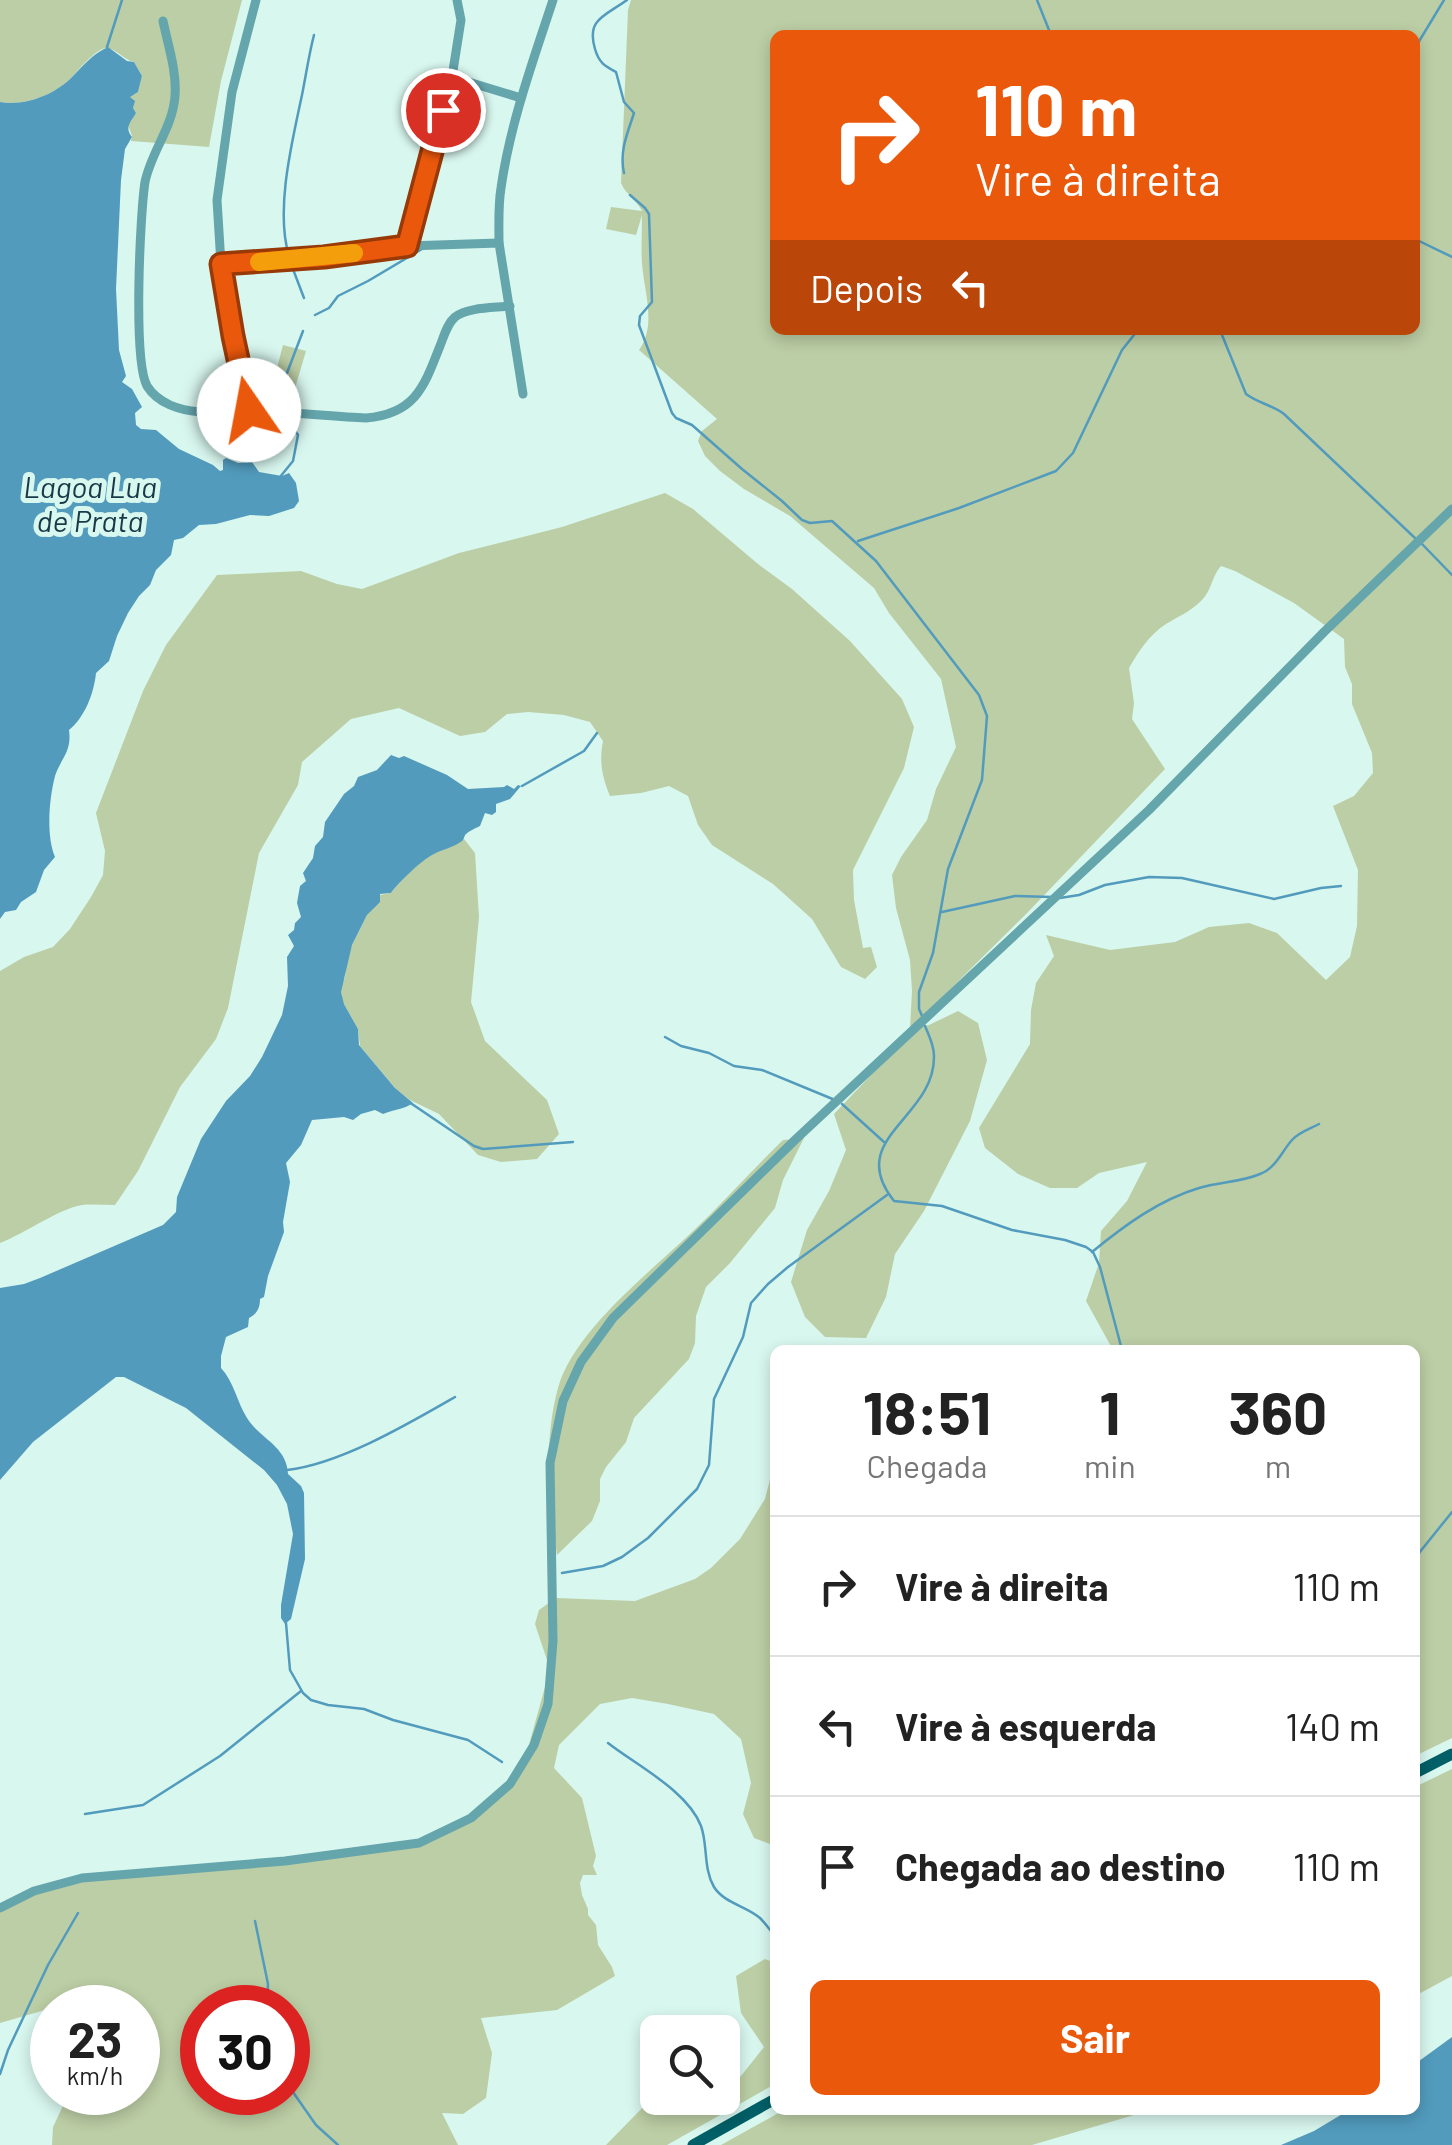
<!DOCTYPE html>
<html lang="pt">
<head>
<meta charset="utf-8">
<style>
	:root { --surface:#fff; --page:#f6f6f6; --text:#222; --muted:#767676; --line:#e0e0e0; --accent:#ea580c }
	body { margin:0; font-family:Barlow,sans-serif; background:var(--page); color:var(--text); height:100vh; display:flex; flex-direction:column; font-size:38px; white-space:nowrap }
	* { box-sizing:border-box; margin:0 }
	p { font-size:32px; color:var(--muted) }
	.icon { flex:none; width:55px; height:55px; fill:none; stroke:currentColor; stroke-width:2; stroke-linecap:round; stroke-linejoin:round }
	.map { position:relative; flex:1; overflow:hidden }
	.side { position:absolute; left:770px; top:1345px; width:650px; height:770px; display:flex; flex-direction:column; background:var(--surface); border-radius:15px; box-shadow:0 5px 15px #0003 }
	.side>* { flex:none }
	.guide { position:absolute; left:770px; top:30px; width:650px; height:305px; border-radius:15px; box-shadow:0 5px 15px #0003; background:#ea580c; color:#fff; overflow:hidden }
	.buttons { position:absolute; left:640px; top:2015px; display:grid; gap:20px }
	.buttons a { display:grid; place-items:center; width:100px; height:100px; border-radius:15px; background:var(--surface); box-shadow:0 5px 15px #0003; font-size:50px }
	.speed { position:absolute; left:30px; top:1985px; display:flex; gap:20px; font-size:50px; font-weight:700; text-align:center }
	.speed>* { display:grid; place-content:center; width:130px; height:130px; border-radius:50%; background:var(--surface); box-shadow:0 5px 15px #0003; line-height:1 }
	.speed small { font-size:25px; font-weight:400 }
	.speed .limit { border:15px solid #d22; background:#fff; color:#111 }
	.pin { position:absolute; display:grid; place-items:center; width:85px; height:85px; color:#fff; margin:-42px; border:5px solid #fff; border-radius:50%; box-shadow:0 2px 10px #0007 }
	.me { position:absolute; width:110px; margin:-55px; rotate:348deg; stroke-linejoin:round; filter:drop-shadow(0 0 8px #0008) }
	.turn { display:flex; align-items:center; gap:35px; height:210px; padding:0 40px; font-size:45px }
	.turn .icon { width:130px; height:130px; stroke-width:2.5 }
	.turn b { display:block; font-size:70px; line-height:85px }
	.then { display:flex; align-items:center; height:95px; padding:0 40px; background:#0003; gap:20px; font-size:38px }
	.eta { display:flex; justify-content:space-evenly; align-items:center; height:170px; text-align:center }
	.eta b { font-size:60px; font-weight:700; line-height:70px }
	.button { display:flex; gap:20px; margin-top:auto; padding:20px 40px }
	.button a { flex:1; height:115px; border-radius:15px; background:var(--accent); color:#fff; font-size:40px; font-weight:700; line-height:115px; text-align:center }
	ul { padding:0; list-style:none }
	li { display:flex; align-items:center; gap:30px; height:140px; padding:0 40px; border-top:2px solid var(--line) }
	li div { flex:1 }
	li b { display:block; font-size:38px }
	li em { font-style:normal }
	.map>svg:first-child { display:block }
	.green { fill:#bccea5; fill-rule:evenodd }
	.water { fill:#529bbd }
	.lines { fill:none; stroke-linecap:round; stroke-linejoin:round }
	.stream { stroke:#529bbd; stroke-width:2.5 }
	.minor { stroke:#65a5ac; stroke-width:9 }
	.major { stroke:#005f67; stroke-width:11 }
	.route-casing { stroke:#983908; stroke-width:25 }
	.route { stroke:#ea580c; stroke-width:18 }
	.slow { stroke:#f59e0b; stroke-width:18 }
	.labels { text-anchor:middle; stroke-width:10; stroke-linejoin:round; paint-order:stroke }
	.water-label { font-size:30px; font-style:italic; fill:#173948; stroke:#d8f7ef }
</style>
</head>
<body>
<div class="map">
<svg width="1452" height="2145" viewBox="0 0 1452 2145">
	<rect width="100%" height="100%" fill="#d8f7ef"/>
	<g class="green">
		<path d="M0 0H242L221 81 209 147 131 141 132 136 128 125 136 113 133 108 134 100 129 97 138 92 142 76 134 62C124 60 114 47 106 48 95 49 77 72 69 80 52 96 23 106 0 102Z"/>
		<path d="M631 0H1452V1738L1415 1756V1350H1113L1086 1301 1099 1263 1101 1231 1127 1201 1147 1162 1099 1173 1077 1188H1050L1018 1174 985 1148 979 1128 1030 1044 1031 1010 1036 983 1054 956 1046 935 1110 950 1175 942 1209 927 1249 923 1277 933 1326 980 1350 957 1357 926 1358 870 1333 806 1354 796 1373 773 1372 753 1352 704V684L1345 667 1344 639 1294 603 1235 571 1221 566C1211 577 1212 591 1201 601 1190 612 1179 616 1166 624 1149 635 1139 651 1129 668L1134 703 1132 719 1165 769 1029 911 911 1028 929 1025 958 1011 978 1023 987 1060 970 1121 924 1211 895 1254 886 1297 866 1338 825 1337 805 1317 791 1282 807 1230 829 1191 846 1150 834 1114 893 1052 910 1029 912 991 910 960 896 908 892 875 901 857 927 820 936 789 956 747 941 679 889 613 874 588 790 516 744 489 720 471 705 456 698 441 702 431 717 419 639 350C657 325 644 292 642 263 641 247 642 231 642 215L636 235 606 229 611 207 642 211C637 200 626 195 621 183L628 10ZM775 35H1415V330H775Z"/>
		<polygon points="283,345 306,351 295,388 274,380"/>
		<path d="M665 493 693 509 758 564 792 589 850 641 902 699 914 727 904 768 853 870 854 900 863 948 871 947 877 967 865 979 841 967 812 919 773 884 712 845 698 825 688 796 669 786 641 793 610 796C602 777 599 761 603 741L590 722 564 715 528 712 507 714 485 732 460 736 399 708 351 719 302 762 298 785 259 853 228 1008 216 1039 180 1087 138 1171 115 1205C104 1205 92 1204 82 1205 58 1209 26 1233 0 1243V971L24 957 53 947 70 929 91 897 103 875 105 851 96 813 143 691 166 645 217 575 301 571 337 584 362 589 459 553 562 527Z"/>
		<path d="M464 839 475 853 479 917 471 1002 485 1041 547 1100 559 1134 537 1159 501 1162 478 1155 439 1114 410 1100 397 1090 360 1046 358 1029 343 1002 340 987 345 977 347 958 352 945 367 915 380 901V895L391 893C401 880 414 868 426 858 437 849 453 846 464 839Z"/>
		<path d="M804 1138 783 1180 775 1208 730 1263 706 1287 696 1316 695 1343 689 1359 634 1418 626 1442 606 1467 600 1479V1501L592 1521 557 1555C549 1500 543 1443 558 1388 574 1331 649 1273 691 1233 723 1203 752 1170 783 1140Z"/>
		<path d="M775 1460V1846L754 1838 743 1814 751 1783 741 1739 714 1714 668 1704 632 1698 600 1704 559 1745 554 1768 582 1798 596 1856 593 1866 597 1875H583L580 1883 582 1895 588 1909V1915L596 1925 598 1945 612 1967 615 1976 557 2010 481 2018 492 2053 486 2098 463 2114 442 2113 458 2145H52L53 2127 69 2093 138 2092V2008H52L0 2023V1908L41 1890 129 1873H164L395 1843 432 1837 460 1826 504 1787 525 1759 550 1669 535 1624 539 1610 556 1598 635 1601 695 1579 711 1568 740 1539 765 1499ZM202 2008H288V2092H202Z"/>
		<polygon points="1452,1769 1452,1976 1415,1996 1415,1787"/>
		<polygon points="765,1959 775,1963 775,2084 667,2145 606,2145 647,2103 670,2098 722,2098 723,2082 741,2076 764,2047 741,2013 736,1976"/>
		<polygon points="784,2110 1151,2110 1032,2145 721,2145"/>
	</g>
	<g class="water">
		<path d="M108 47 127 61 134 62 142 76 138 92 130 97 135 101 133 108 136 113C131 122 124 127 132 137L125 149 121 180 116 289 119 350 126 376 122 382 132 389 142 407 135 413 136 425 141 429 156 430 179 449 213 465 220 471 223 470V460L226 458 238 463 252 462 259 472 282 476 289 473 296 483 299 501 294 508 269 516 250 515 216 524 199 525 183 538 174 540 171 555 156 570 150 585 139 596 128 613 117 636 109 661 96 673C94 693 85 717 69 730 72 752 61 758 55 776 49 799 46 836 55 857L44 870 36 892 21 902 16 910 5 912 0 919V102C24 106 52 96 70 79 82 67 92 54 108 47Z"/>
		<path d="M391 755 399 758 404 756 447 775 468 789 504 787 507 785 514 789 518 785 521 786 510 799 496 804V812L492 815 485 813 480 826C476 828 469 831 466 834 464 836 464 840 462 841 455 847 440 850 432 855 422 860 398 883 391 893L380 894V902L367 915 352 945 341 992 344 1004 358 1029 359 1045 395 1088 413 1103C403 1110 394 1109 383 1114L375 1110 361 1114 353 1120 344 1117 312 1120 301 1145 286 1163 290 1182 283 1222 284 1232 268 1276 264 1297 260 1299C260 1308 257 1314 249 1318L248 1327 226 1337 221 1356V1368C234 1382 237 1402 247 1418 260 1439 287 1446 288 1474L301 1486 304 1493 305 1559 291 1619 285 1624 281 1618V1605L293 1534 287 1504 277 1485 264 1470 186 1408 124 1377H116L33 1442 0 1480V1288L24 1284 40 1278 163 1225 176 1212 177 1197 201 1139 226 1101 250 1076 262 1057 282 1015 288 986 287 957 294 946 288 935 294 930 295 923 301 917 297 903 300 886 306 881 303 873 313 858 315 846 323 837 325 822 344 794 354 786 358 777 377 770Z"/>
		<polygon points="1452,2037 1452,2145 1281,2145 1314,2131 1349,2110 1415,2110 1415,2064"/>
	</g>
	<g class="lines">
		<g class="stream">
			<polyline points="1037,0 1051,35"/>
			<polyline points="107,47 122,0"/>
			<polyline points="1415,48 1444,0"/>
			<path d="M624 173C619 151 628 132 634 113L624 102 616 72C605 66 599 63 595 49 586 19 605 16 627 0"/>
			<polyline points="630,195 645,208 649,214 652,302 640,316 639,325 672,413 676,418 692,425 742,469 782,501 802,520 810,523 832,521 876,561 979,695 987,716 982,780 948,869 933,953 919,992 919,1009 923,1018"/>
			<polyline points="1415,239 1452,257"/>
			<path d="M289 256C275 210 292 142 302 95 306 75 309 54 314 35"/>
			<polyline points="291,264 304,298"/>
			<polyline points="315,315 329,308 338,296 368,281 422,249"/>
			<path d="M1220 330 1246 394C1258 403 1272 405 1284 414L1416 539"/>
			<polyline points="274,407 303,331"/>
			<polyline points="271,415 293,428 298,435 293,461 280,477"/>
			<polyline points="858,541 959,508 1056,471 1073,453 1122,350 1138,330"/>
			<polyline points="1422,544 1452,575"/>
			<polyline points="522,786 584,751 597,733"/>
			<polyline points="1060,898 1079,895 1105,885 1149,877 1182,878 1274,899 1321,888 1341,886"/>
			<polyline points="942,912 1015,896 1052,897"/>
			<path d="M925 1026C929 1036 934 1045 934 1056 935 1119 844 1138 894 1201L942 1206 1012 1230 1065 1240 1086 1247 1093 1252 1100 1267 1122 1350"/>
			<polyline points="665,1037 681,1046 709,1053 734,1066 762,1070 835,1100"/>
			<polyline points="409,1102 474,1146 483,1149 573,1142"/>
			<polyline points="842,1104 884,1142"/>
			<path d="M1092 1252C1125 1225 1159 1200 1199 1188 1219 1182 1242 1182 1260 1174 1276 1168 1282 1151 1292 1140 1299 1132 1310 1129 1319 1124"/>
			<path d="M287 1470C340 1464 408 1424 455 1397"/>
			<polyline points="1415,1558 1452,1512"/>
			<polyline points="562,1573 603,1566 622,1557 648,1538 697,1489 709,1465 714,1399 743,1337 751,1303 768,1284 788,1267 887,1195"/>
			<polyline points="286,1623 290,1670 303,1693 311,1700 328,1705 364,1709 393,1720 468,1740 502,1762"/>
			<path d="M608 1743C636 1765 688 1791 701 1826 708 1845 703 1868 714 1887 724 1903 746 1906 760 1918 765 1923 770 1930 775 1936"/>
			<polyline points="85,1814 143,1805 220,1756 301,1691"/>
			<polyline points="255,1921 268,1984 267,2008"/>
			<polyline points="0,2074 8,2050 48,1965 78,1913"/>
			<polyline points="288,2085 316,2125 338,2145"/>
		</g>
		<g class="minor">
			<path d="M163 21C168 45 177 72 175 96 173 127 151 152 145 182 140 215 133 360 147 386 152 394 161 401 170 405 198 417 224 410 252 411 290 412 328 416 366 418 415 414 424 387 440 346 444 336 447 324 455 317 468 307 494 308 510 306"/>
			<polyline points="452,77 521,98"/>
			<path d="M499 243C499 225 498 206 501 188 510 124 533 61 553 0"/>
			<polyline points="407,246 452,77 461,20 457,0"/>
			<polyline points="221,264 324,257 407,246 499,243 523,394"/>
			<polyline points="249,410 233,336 221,264 217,200 232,92 256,0"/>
			<polyline points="0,1908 34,1891 82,1878 285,1861 419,1843 471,1818 510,1784 534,1745 548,1704 553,1641 550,1463 563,1401 581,1362 613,1318 796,1139 1149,810 1324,632 1452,509"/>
		</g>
		<g class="major">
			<polyline points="1415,1773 1452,1754"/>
			<polyline points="693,2145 775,2099"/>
		</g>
	</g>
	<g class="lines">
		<g class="route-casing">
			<polyline id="route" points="249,410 233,336 221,264 324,257 407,246 443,110"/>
		</g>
		<use href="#route" class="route"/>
		<polyline class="slow" points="259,262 354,253"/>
	</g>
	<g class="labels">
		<g class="water-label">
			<text x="90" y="498">Lagoa Lua<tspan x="90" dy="34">de Prata</tspan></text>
		</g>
	</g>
</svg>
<div class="buttons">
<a><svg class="icon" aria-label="search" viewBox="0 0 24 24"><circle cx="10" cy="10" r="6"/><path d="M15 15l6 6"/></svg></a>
</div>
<div class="speed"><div>23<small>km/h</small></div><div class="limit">30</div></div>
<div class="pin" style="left:443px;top:110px;background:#d93025"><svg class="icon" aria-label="arrive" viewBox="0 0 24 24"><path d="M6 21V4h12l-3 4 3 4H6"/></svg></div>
<svg class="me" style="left:249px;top:410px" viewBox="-20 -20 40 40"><circle r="19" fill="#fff"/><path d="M0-13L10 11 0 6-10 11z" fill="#ea580c"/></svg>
<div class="guide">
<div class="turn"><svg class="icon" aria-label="right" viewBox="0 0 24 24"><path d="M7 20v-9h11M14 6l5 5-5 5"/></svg><div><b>110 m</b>Vire à direita</div></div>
<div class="then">Depois<svg class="icon" aria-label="left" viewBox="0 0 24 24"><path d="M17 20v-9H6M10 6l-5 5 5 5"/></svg></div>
</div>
<section class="side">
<div class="eta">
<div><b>18:51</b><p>Chegada</p></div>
<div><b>1</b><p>min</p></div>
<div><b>360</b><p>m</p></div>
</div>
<ul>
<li><svg class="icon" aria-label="right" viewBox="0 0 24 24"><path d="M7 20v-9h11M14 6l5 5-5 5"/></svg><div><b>Vire à direita</b></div><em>110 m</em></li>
<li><svg class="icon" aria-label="left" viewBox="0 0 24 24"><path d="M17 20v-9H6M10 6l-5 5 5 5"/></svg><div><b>Vire à esquerda</b></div><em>140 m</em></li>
<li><svg class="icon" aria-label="arrive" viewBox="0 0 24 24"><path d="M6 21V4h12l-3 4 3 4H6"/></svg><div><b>Chegada ao destino</b></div><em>110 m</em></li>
</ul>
<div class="button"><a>Sair</a></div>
</section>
</div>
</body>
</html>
